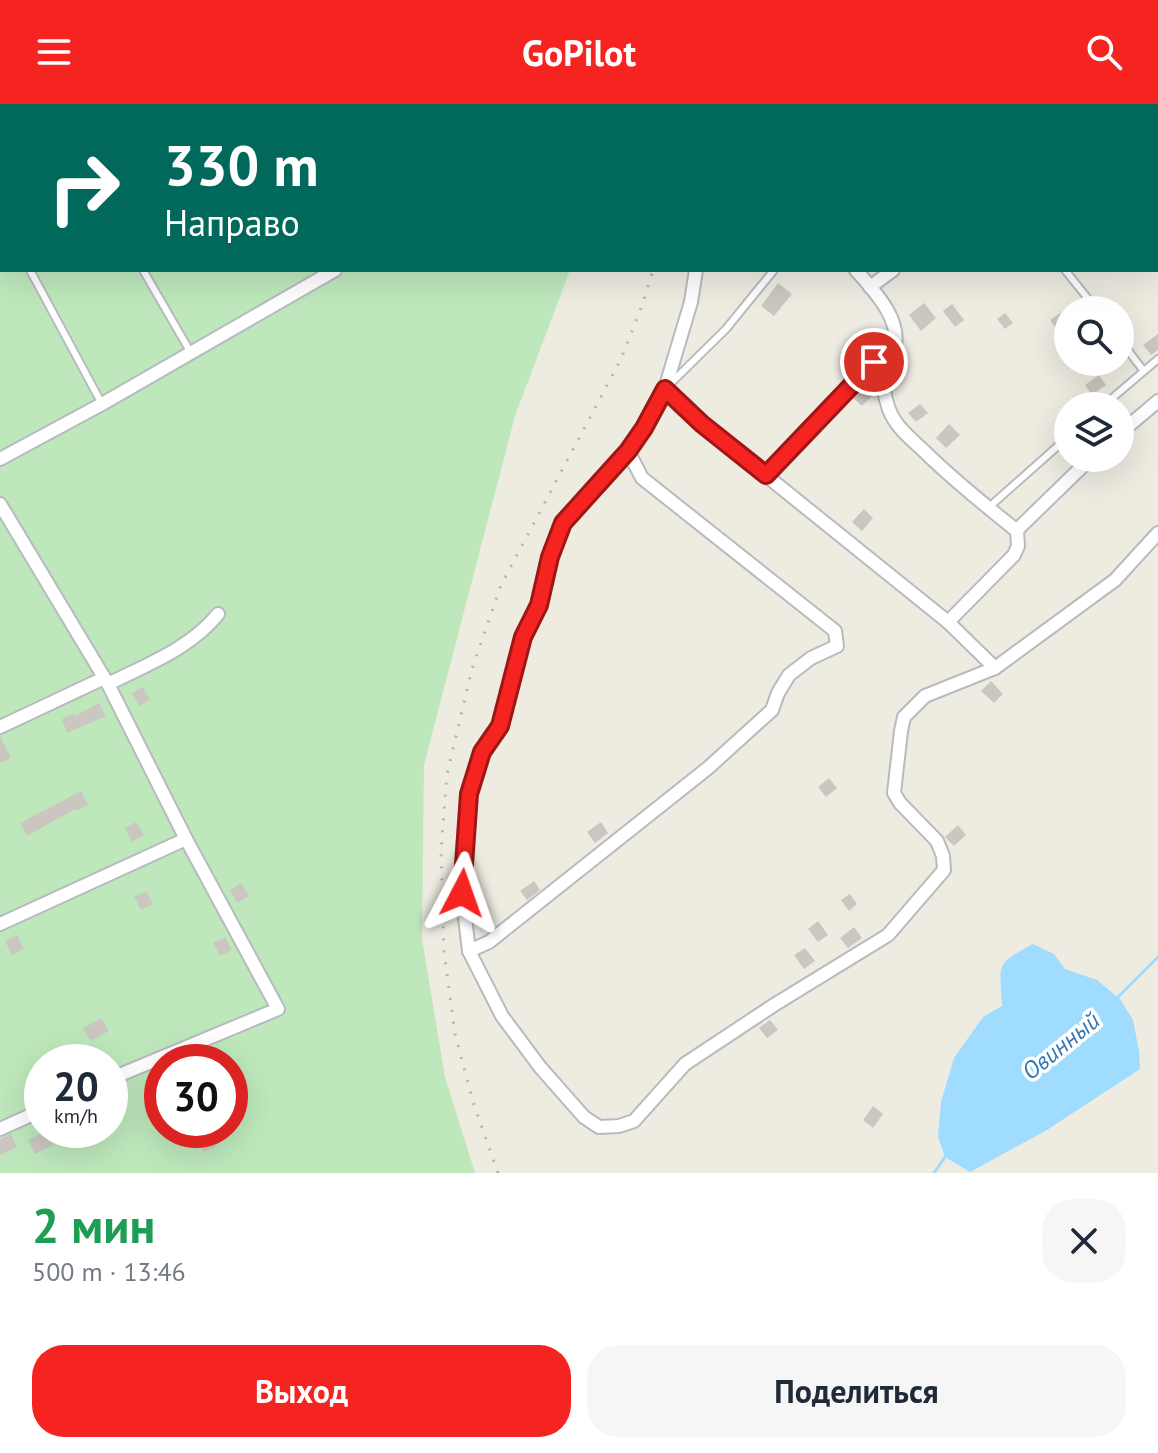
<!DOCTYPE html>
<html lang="ru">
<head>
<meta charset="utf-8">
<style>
	:root { --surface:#fff; --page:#f6f6f7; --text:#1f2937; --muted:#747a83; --accent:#f52420 }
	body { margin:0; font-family:"PT Sans",sans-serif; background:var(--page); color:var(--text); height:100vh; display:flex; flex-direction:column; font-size:30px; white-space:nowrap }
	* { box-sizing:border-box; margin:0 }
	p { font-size:26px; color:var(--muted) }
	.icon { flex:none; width:44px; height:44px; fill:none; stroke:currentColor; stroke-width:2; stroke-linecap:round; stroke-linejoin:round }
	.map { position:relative; height:1069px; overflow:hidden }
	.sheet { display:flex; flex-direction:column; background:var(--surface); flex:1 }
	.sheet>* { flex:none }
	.hud { position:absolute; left:0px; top:0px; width:1158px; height:168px; box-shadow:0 8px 32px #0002; background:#00695c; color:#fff; overflow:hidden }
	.tools { position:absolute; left:1054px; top:192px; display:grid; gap:16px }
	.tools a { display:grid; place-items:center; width:80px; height:80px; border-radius:50%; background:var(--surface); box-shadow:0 8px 32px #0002; font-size:40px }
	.speed { position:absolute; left:24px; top:940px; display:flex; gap:16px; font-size:40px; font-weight:700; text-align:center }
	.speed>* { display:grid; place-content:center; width:104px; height:104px; border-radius:50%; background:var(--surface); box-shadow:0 8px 32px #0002; line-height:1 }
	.speed small { font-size:20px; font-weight:400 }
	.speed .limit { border:12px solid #d22; background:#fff; color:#111 }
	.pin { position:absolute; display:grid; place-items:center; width:68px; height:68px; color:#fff; margin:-34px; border:4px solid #fff; border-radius:50%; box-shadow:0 2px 8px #0007 }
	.me { position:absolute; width:88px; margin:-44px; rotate:4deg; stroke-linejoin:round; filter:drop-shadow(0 0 6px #0008) }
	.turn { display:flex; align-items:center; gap:28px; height:168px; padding:0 32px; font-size:36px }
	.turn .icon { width:104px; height:104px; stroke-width:2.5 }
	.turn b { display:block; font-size:56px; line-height:68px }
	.round { display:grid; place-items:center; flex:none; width:84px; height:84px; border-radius:32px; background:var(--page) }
	.summary { display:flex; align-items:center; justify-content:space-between; height:136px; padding:0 32px }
	h1 { font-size:48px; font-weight:600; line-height:60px; color:#1e9e55 }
	.button { display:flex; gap:16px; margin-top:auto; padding:16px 32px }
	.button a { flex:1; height:92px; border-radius:32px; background:var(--accent); color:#fff; font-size:32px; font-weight:600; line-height:92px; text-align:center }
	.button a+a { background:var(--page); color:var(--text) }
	header { display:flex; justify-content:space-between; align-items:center; height:104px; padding:0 32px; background:var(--accent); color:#fff; font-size:36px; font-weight:600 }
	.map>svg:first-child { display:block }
	.green { fill:#bee8bc; fill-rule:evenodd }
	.water { fill:#a0dcff }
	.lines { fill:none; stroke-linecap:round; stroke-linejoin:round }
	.stream { stroke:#a0dcff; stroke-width:3 }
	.building { fill:#cbc7c0 }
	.service-casing { stroke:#b7babf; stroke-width:10 }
	.minor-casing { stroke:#b7babf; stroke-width:16 }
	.service { stroke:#fff; stroke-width:6 }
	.minor { stroke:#fff; stroke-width:12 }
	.rail { stroke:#b3b4b5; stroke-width:3; stroke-dasharray:2 10; stroke-linecap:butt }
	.route-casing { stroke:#9f1715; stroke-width:20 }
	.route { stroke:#f52420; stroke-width:14 }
	.labels { text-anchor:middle; stroke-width:7; stroke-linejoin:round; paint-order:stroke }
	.water-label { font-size:24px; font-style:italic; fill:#3578af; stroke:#fff }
</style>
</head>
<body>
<header><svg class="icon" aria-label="menu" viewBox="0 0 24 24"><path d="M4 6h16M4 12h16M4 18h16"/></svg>GoPilot<svg class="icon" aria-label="search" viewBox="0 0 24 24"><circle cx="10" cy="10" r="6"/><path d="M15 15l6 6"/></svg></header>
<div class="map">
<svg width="1158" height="1069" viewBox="0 0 1158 1069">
	<rect width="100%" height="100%" fill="#eeebe1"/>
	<path class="green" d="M0 0H632L631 2H2V166H570L515 312 424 661 422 835 445 973 475 1069H0ZM42 958H110V1026H42ZM162 958H230V1026H162Z"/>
	<path class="water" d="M1033 840 1054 850 1065 865 1097 876 1120 895 1133 916 1139 947 1140 965 1047 1026 970 1068 945 1053 938 1033 941 998 954 954 983 913 1002 902C1000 859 994 861 1033 840Z"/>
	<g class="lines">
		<g class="stream">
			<polyline points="64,2 67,0"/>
			<polyline points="0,60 2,58"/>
			<polyline points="1117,894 1158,853"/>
			<polyline points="934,1069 945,1053"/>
		</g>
	</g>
	<g class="building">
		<polygon points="778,179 792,190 774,212 761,202"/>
		<polygon points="924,199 936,214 921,227 909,211"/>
		<polygon points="952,200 964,216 955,223 943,207"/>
		<polygon points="1062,208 1068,216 1068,227 1062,232 1050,216"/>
		<polygon points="1005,209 1013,219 1005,225 997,215"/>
		<polygon points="1158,230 1158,246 1151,251 1143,241"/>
		<polygon points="1099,271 1106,281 1092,291 1085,281"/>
		<polygon points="864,281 874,290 862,302 853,294"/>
		<polygon points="920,300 928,309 916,318 908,309"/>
		<polygon points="949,320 960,331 946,344 936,334"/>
		<polygon points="864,405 873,414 862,427 852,418"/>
		<polygon points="991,577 1003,590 994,599 981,587"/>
		<polygon points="143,583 150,596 139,602 132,589"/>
		<polygon points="99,599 106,612 67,629 62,615 74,610 75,612"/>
		<polygon points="0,632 11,654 0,659"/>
		<polygon points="829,674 837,684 826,693 818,683"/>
		<polygon points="81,687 88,701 76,707 75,705 27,732 20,719"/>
		<polygon points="136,718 144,731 132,738 125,724"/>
		<polygon points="601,718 608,729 595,739 587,728"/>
		<polygon points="958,721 966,731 954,742 945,733"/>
		<polygon points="534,777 540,786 527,796 520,787"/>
		<polygon points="241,779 249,792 237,799 230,786"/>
		<polygon points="146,787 153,800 141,806 134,793"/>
		<polygon points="850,790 857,800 849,807 841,796"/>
		<polygon points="818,817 828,831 818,838 808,825"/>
		<polygon points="854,823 862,834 848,844 840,834"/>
		<polygon points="17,831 24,845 12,851 5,837"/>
		<polygon points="225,833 232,846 220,852 213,839"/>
		<polygon points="805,844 815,857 804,865 794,851"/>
		<polygon points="101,914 109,927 90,937 83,924"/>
		<polygon points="770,916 778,926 767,934 759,924"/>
		<polygon points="873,1002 883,1010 873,1024 863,1016"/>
		<polygon points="46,1027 53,1041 35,1050 28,1036"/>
		<polygon points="209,1029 216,1042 204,1048 197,1035"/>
		<polygon points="11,1030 17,1043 0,1051 0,1035"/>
	</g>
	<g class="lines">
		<g class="service-casing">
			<g id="service">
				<polyline points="933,0 934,2"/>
				<polyline points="30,166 102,300"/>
				<polyline points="143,166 191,249"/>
				<polyline points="1065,166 1097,206"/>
				<polyline points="1120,236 1143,266"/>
				<polyline points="669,281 726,225 774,166"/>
				<polyline points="1103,302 1158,255"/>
				<polyline points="766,371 893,238"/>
				<polyline points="988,404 1068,333"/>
			</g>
		</g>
		<g class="minor-casing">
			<g id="minor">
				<polyline points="709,0 709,2"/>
				<polyline points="789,0 790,2"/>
				<polyline points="1106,2 1108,0"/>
				<polyline points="696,166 691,198 665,285 644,324 628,347 563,419 550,453 539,501 523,533 500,622 482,648 469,690 462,789 469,847 502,912 540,963 584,1013 599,1023 619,1022 634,1017 685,960 774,901 888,831 944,766 943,752 937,737 900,699 894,689 901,627 904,613 925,592 995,564 1115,476 1158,429"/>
				<path d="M856 166C874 187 903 216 894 246 888 269 879 272 887 299 892 320 909 333 924 347 953 376 985 401 1017 427"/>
				<polyline points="870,183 893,166"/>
				<polyline points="665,285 702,320 948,518 995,564"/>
				<polyline points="1120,329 1158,297"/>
				<polyline points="0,355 102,300 335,166"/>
				<polyline points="0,400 108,580 186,735 278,905 110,975"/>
				<polyline points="948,518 1014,451 1018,442 1017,427 1020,423 1091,354"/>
				<path d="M108 580C146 561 191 544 218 510"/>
				<polyline points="0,623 104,574"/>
				<polyline points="0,820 186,735"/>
				<polyline points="469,847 489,838 708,664 772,606 778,589 789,571 811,554 837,542 835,527 642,374 628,347"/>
				<polyline points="0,1025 42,1006"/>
			</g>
		</g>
		<use href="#service" class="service"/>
		<use href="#minor" class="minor"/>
		<g class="rail">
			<polyline points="679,2 679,0"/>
			<polyline points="498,1069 474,1001 455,930 444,848 441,747 447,670 472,565 501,481 621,255 643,199 653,166"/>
		</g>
	</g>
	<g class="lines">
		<g class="route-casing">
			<polyline id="route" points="462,789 469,690 482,648 500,622 523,533 539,501 550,453 563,419 628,347 644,324 665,285 702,320 766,371 874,258"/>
		</g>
		<use href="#route" class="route"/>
	</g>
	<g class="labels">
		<g class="water-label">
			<text transform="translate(1061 942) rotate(-39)" y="8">Овинный</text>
		</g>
	</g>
</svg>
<div class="tools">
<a><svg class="icon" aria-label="search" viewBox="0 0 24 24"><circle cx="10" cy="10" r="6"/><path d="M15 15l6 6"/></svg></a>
<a><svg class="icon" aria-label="layers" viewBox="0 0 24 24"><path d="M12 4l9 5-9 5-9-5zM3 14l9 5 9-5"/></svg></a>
</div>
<div class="speed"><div>20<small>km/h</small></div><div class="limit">30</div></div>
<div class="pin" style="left:874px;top:258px;background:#d93025"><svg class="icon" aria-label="arrive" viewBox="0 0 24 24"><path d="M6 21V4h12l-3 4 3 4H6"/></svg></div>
<svg class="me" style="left:462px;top:789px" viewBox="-20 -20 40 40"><path d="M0-17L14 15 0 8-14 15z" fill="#f52420" stroke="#fff" stroke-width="4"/></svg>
<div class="hud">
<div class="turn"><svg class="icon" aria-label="right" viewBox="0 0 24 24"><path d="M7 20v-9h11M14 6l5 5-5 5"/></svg><div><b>330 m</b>Направо</div></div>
</div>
</div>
<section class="sheet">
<div class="summary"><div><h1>2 мин</h1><p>500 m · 13:46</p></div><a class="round"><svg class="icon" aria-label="close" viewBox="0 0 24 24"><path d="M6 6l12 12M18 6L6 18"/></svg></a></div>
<div class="button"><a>Выход</a><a>Поделиться</a></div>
</section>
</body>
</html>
